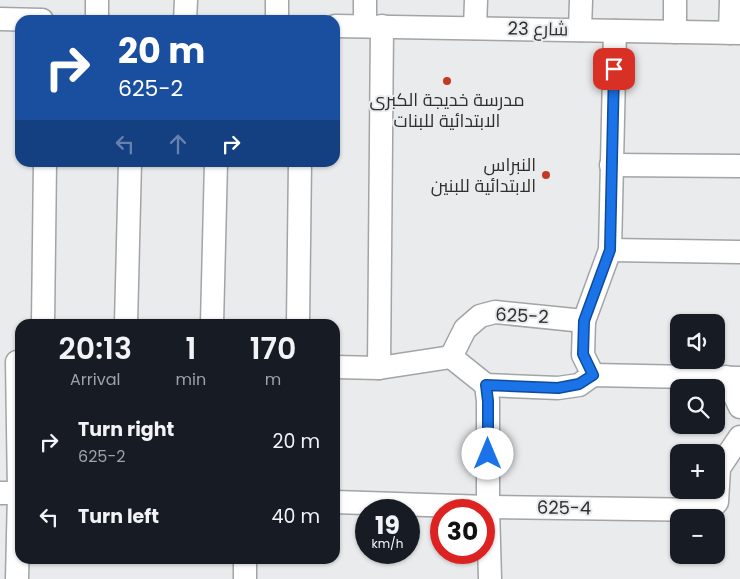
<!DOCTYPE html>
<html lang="en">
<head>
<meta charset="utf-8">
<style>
	:root { --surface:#171b24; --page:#20242c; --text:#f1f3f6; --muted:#9ea1a6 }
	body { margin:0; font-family:Poppins,Cairo,sans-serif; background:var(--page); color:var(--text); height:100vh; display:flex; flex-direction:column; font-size:19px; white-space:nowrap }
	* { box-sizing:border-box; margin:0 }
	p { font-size:16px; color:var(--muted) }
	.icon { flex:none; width:28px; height:28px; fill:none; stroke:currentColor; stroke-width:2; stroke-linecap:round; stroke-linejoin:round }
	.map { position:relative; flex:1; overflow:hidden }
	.sheet { position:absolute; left:15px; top:319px; width:325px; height:245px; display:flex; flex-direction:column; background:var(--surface); border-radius:15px; box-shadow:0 1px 4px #0004 }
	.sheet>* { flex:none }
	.guide { position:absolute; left:15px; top:15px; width:325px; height:152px; border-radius:15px; box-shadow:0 1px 4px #0004; background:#1a4fa0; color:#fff; overflow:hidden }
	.tools { position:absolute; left:670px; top:314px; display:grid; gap:10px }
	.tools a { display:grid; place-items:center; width:55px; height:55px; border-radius:10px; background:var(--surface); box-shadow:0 1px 4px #0004; font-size:25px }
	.speed { position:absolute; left:355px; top:499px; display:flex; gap:10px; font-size:25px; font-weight:700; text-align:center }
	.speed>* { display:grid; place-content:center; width:65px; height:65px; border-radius:50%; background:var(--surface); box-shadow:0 1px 4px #0004; line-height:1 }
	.speed small { font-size:12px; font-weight:400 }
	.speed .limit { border:8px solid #d22; background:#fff; color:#111 }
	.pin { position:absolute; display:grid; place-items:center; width:42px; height:42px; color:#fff; margin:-21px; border-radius:10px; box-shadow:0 2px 8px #0006 }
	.me { position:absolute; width:55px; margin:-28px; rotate:0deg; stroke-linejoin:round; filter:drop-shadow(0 0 4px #0008) }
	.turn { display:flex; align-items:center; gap:18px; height:105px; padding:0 20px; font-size:22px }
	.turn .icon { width:65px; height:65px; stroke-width:2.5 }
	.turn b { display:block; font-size:35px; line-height:42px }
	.lanes { display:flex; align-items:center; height:48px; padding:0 20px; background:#0003; justify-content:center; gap:25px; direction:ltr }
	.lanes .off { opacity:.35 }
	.eta { display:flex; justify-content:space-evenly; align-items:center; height:85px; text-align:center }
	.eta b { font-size:30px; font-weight:600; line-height:35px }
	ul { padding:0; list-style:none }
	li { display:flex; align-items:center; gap:15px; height:75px; padding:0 20px }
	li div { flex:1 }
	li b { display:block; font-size:19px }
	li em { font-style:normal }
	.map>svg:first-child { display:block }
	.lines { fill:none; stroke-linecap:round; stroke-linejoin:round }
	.minor-casing { stroke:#a2a4a5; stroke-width:25 }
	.minor { stroke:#fff; stroke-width:22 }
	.route-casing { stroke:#114b97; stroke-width:12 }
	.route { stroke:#1a73e8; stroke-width:9 }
	.poi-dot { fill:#c43923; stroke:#e9ebed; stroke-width:2 }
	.labels { text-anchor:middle; stroke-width:4; stroke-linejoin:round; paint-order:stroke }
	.street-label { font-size:18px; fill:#2e2f2f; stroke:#e9ebed }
	.poi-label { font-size:18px; fill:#2e2f2f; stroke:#e9ebed }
</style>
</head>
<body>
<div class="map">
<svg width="740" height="579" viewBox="0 0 740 579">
	<rect width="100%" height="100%" fill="#e9ebed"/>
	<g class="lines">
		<g class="minor-casing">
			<g id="minor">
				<polyline points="675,0 675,32"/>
				<polyline points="0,19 42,20"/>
				<polyline points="97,20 97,0"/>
				<polyline points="185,20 186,0"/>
				<polyline points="277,20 277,0"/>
				<polyline points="335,26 740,33"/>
				<polyline points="365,26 365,0"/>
				<polyline points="475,28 476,0"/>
				<polyline points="580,30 581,0"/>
				<polyline points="730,33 731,0"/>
				<polyline points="611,165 740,166"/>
				<polyline points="610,250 740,252"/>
				<polyline points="43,324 45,162"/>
				<polyline points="126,324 130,162"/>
				<polyline points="212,324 216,162"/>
				<polyline points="298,324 300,162"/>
				<polyline points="451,357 465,329 480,316 495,312 584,321"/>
				<polyline points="17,362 19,493 17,579"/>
				<polyline points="335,367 379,368 451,357 486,385 558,388 579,385 593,375 740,378"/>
				<polyline points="379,368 382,26"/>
				<polyline points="593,375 583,355 584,321 610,250 615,31"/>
				<polyline points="726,377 740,407"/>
				<polyline points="486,385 488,401 488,507 490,579"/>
				<polyline points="0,493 20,493"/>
				<polyline points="335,502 488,507 710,510 717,502 719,468 740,437"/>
				<polyline points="245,579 245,559"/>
			</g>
		</g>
		<use href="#minor" class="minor"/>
	</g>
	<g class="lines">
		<g class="route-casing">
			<polyline id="route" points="488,454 488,401 486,385 558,388 579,384 593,375 583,354 584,321 610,250 614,69"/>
		</g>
		<use href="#route" class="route"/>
	</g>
	<g class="poi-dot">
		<circle cx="447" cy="81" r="5"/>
		<circle cx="546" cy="175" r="5"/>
	</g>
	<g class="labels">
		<g class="street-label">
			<text transform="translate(538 29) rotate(1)" y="6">شارع 23</text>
			<text transform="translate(522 316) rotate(3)" y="6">625-2</text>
			<text transform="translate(564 508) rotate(1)" y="6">625-4</text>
		</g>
		<g class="poi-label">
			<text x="447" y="106">مدرسة خديجة الكبرى<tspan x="447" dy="21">الابتدائية للبنات</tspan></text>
			<text x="536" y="171" text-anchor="end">النبراس<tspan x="536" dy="21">الابتدائية للبنين</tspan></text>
		</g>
	</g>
</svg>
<div class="tools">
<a><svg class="icon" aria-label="sound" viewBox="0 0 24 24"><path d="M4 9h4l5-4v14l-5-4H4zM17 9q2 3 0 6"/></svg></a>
<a><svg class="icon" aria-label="search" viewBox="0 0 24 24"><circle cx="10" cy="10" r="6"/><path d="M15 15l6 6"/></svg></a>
<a>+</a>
<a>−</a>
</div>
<div class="speed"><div>19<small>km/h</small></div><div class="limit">30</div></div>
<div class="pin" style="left:614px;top:69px;background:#d93025"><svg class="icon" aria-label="arrive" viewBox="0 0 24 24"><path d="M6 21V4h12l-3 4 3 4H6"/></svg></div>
<svg class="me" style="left:488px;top:454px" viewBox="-20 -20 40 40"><circle r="19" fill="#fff"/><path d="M0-13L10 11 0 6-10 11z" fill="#1a73e8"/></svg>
<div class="guide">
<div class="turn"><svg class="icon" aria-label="right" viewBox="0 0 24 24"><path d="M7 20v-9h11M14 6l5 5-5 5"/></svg><div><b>20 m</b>625-2</div></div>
<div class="lanes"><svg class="icon off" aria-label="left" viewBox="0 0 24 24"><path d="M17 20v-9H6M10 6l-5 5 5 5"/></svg><svg class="icon off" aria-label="ahead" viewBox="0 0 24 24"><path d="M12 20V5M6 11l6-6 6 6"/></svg><svg class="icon" aria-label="right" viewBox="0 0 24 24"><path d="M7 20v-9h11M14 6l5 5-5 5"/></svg></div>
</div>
<section class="sheet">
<div class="eta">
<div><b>20:13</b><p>Arrival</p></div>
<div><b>1</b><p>min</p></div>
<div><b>170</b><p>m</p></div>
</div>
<ul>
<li><svg class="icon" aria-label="right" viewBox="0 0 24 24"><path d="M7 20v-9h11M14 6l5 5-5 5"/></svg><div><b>Turn right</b><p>625-2</p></div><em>20 m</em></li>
<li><svg class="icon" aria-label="left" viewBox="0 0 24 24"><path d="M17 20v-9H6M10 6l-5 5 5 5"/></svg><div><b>Turn left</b></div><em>40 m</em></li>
</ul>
</section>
</div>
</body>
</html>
